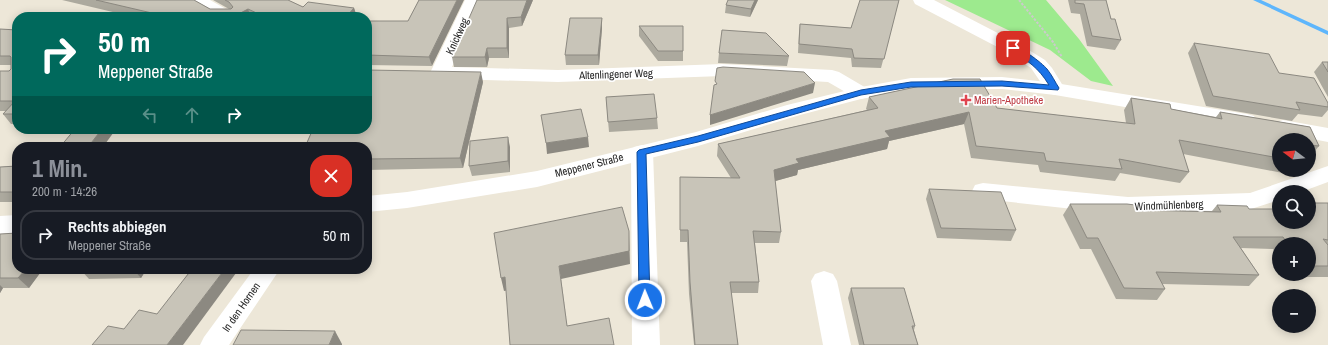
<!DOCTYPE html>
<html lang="de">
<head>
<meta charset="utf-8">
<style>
	:root { --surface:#171b24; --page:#20242c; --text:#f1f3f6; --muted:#9ea1a6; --line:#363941; --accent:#8c9099 }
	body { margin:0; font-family:"Archivo Narrow",sans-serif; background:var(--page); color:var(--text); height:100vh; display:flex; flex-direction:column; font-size:15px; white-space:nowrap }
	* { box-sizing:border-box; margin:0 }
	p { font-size:13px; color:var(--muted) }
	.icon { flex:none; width:22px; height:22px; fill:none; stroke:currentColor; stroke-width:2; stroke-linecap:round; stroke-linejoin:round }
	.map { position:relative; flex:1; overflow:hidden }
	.side { position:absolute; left:12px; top:142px; width:360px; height:132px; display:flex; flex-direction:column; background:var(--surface); border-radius:16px; box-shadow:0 2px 10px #0003 }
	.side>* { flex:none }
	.guide { position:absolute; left:12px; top:12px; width:360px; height:122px; border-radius:16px; box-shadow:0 2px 10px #0003; background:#00695c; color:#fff; overflow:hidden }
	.needle { width:26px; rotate:286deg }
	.controls { position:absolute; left:1272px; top:133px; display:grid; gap:8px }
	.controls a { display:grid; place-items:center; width:44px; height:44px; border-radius:50%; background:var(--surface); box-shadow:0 2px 10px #0003; font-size:20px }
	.pin { position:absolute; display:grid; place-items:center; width:34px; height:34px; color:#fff; margin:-17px; border-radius:8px; box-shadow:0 2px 6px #0006 }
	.me { position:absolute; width:44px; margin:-22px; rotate:359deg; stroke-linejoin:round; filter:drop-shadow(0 0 3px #0008) }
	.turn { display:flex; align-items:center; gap:14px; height:84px; padding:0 20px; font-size:18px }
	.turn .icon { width:52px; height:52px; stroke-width:2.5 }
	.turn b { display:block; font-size:28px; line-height:34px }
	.lanes { display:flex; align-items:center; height:38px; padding:0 20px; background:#0003; justify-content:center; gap:20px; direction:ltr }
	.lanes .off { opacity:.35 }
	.round { display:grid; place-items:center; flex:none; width:42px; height:42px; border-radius:16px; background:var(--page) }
	.overview { display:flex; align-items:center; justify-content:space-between; height:68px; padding:0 20px }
	h1 { font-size:24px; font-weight:700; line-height:30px; color:var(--accent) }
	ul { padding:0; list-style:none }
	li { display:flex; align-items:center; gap:12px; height:50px; margin:0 8px 6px; padding:0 12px; border:2px solid var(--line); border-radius:16px }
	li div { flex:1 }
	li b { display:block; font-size:15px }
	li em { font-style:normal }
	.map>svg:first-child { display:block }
	.green { fill:#9dea8e }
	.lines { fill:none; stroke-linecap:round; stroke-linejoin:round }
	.stream { fill:#5eb6fc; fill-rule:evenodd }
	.path { stroke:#cbcbcb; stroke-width:2; stroke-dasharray:2.5 1.5; stroke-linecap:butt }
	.minor { fill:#fff; fill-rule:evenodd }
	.secondary { fill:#fff; fill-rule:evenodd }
	.wall { fill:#aca99e }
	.shaded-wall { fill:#8c8981 }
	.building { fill:#c8c4b8; stroke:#8c8981 }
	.route { fill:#1a73e8; stroke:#114b97 }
	.health-dot { fill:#e0444e; stroke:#fff; stroke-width:1.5 }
	.labels { text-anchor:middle; stroke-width:3.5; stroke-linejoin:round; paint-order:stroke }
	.street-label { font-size:11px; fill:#282828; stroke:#fff }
	.health-label { font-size:11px; fill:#be3a42; stroke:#fff; text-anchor:start }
</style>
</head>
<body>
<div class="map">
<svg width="1328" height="345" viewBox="0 0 1328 345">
	<rect width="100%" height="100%" fill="#ede7d8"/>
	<polygon class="green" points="945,0 1046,0 1079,39 1113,86 1091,81 1050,50"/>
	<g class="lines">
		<polygon class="stream" points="1253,0 1261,0 1328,31 1328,35"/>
		<polyline class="path" points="1019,0 1053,42 1062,57"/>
		<g class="minor">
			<polygon points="190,0 210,0 233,13 236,17 215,17 192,4"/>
			<path d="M465 0H481L452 67 558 70 722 64 832 70 839 72 868 89 871 93 868 97 861 99 854 97 828 82 722 76 558 82 452 79C445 77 440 79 433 77L430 73Z"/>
			<polygon points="913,0 934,0 1019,44 1045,60 1052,68 1065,89 1062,93 1055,95 1048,93 1031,68 1007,52 915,4"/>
			<polygon points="642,145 650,147 653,152 660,345 632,345 631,152 634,147"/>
			<polygon points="1328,166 1328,182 1301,192 1279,192 1279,200 1251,209 1128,215 983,199 975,197 972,191 975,185 983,183 1128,197 1250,193"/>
			<polygon points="254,269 280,269 229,345 200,345 204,337"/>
			<polygon points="824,271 833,274 837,281 851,345 823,345 811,281 815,274"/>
		</g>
		<g class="secondary">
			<polygon points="1002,77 1055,83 1247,114 1254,116 1257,121 1254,126 1247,128 1055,95 1002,89 911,90 861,99 800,115 698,146 537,187 407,208 367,212 367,196 407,192 537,171 696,132 787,105 861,87 911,78"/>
			<polygon points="1283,120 1328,128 1328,142 1276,132 1273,127 1276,122"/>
			<polygon points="17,215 17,233 0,234 0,216"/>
		</g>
	</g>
	<g class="wall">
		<polygon points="62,0 194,0 210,9 229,9 213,0 288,0 303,7 354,8 357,17 134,17"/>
		<polygon points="419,0 432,66 367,65 367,27 408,21"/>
		<polygon points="533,0 522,26 509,28 509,58 489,58 487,67 454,67 452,57"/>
		<polygon points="758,0 750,17 725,13 726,5"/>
		<polygon points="899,0 881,68 852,67 851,58 798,53 799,32 800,24 851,28"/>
		<polygon points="1068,0 1106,0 1111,19 1121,40 1115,50 1087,46 1080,14 1071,13"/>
		<polygon points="602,18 602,28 599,65 566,65 565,55"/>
		<polygon points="639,26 683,51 683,61 658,61 639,36"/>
		<polygon points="0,29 17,30 17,124 11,124 3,114 6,111 0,111 0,71 9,71 11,69 11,65 0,65"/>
		<polygon points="1194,43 1279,73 1328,103 1328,110 1322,117 1298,114 1292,121 1206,106 1188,53"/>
		<polygon points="719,53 789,56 787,66 718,63"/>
		<polygon points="1322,62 1328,62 1328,97 1314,72"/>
		<polygon points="953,79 980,79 997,108 1126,123 1124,110 1131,98 1170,104 1171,109 1216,117 1220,112 1310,127 1319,146 1309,158 1309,140 1279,140 1279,170 1291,170 1288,174 1183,154 1189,172 1180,183 1120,173 1115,181 1040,172 1038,165 971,158 964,124 889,141 887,149 798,170 797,175 775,181 781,232 779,243 755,243 759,282 758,293 731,293 738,345 694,345 689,294 687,242 680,242 680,177 731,178 717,156 718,144 867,110 866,109 869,97"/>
		<polygon points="483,82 463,168 367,170 367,147"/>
		<polygon points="606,97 657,118 658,129 609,132"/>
		<polygon points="510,147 510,172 472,176 469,166"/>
		<polygon points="17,166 17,202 0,202 0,167"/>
		<polygon points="929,189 1016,230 1011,241 937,238 926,199"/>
		<polygon points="1309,203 1328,203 1328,277 1293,277 1292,274 1309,274 1309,244 1279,244 1279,257 1273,249 1241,248 1259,275 1249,286 1162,284 1165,289 1157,300 1116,299 1091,249 1080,249 1063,215 1070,204 1137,210 1212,211 1217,205 1249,209 1309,222"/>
		<polygon points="0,234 17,269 43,269 29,288 3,288 0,293"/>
		<polygon points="80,269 184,269 146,270 141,278 89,279"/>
		<polygon points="851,288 915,326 914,330 918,345 859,345 848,298"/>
	</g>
	<g class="shaded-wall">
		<polygon points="457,0 464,0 432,66 429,57"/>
		<polygon points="527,0 533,0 522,26 521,17"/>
		<polygon points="755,0 758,0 750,17 751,9"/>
		<polygon points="354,8 357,17 346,17"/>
		<polygon points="248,9 251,17 233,17"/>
		<polygon points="507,18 509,28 509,58 507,48"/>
		<polygon points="602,18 602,28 599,65 598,55"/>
		<polygon points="487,48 489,58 487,67 485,57"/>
		<polygon points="481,72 483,82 463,168 460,158"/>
		<polygon points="815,83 813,93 710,125 710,115"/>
		<polygon points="969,112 964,124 889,141 887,149 798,170 797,175 772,182 774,170 796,159 885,131"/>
		<polygon points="102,129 116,129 103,147 88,147"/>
		<polygon points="508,137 510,147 510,172 508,161"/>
		<polygon points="588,137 589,147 547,154 546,143"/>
		<polygon points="629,231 630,264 561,279 569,338 559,266"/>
		<polygon points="26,269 43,269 29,288 18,278"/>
		<polygon points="133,269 145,269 146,270 141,278"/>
		<polygon points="225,269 239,269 183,345 167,345"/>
		<polygon points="505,277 509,290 504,291 501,278"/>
		<polygon points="0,285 3,288 0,293"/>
		<polygon points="335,331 342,344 342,345 329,345"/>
	</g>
	<g class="building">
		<polygon points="96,0 194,0 210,9 231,9 233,7 229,2 225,0 288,0 303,7 308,2 354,8 346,17 265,17 248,9 233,17 169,17"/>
		<polygon points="419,0 457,0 429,57 367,55 367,27 370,21 408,21"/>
		<polygon points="477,0 527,0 521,17 507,18 507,48 487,48 485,57 452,57"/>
		<polygon points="728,0 755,0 751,9 726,5"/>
		<polygon points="860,0 899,0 884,59 854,58 852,49 799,44 800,24 851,28"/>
		<polygon points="1075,0 1106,0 1111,19 1115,19 1121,40 1092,36 1084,4 1075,3"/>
		<polygon points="570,18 602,18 598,55 565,55"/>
		<polygon points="639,26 683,26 683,51 658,51"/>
		<polygon points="0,29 17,30 17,114 3,114 15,101 0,101 0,71 9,71 11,69 11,57 10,56 0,56"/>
		<polygon points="722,30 766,33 789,56 719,53"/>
		<polygon points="1194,43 1269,54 1279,73 1314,78 1328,103 1328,107 1296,102 1300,110 1213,96"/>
		<polygon points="1322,62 1328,62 1328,72"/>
		<polygon points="723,67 804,72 815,83 710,115 714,85 717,84 715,81 717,68"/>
		<polygon points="367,70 481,72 460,158 367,159 367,147 305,147 313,129 367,129"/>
		<polygon points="953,79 980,79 997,108 1135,124 1131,98 1170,104 1171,109 1222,119 1220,112 1310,127 1319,146 1309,145 1309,140 1279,140 1279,158 1179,140 1189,172 1119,159 1122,169 1046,161 1044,153 976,146 969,112 885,131 890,137 796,159 799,163 774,170 781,232 753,231 759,282 730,282 738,345 695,345 690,282 688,230 680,230 680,177 740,178 718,144 878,108 869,97"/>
		<polygon points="654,94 657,118 608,122 606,97"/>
		<polygon points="581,109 588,137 546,143 541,115"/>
		<polygon points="75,129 102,129 88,147 60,147"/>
		<polygon points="508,137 508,161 469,166 470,141"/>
		<polygon points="17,166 17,192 0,192 0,167"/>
		<polygon points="929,189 1001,192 1016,230 941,228"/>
		<polygon points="1309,203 1328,203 1328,240 1323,239 1328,245 1328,266 1309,266 1309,244 1288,244 1283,237 1233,237 1259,275 1156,272 1165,289 1124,288 1098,238 1087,238 1070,204 1127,204 1135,205 1137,210 1221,212 1217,205 1247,206 1249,209 1279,209 1279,222 1309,222 1309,209 1313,209"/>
		<polygon points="622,207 629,231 629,251 559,266 567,326 609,318 614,345 510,345 505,277 501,278 494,233"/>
		<polygon points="17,233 17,269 26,269 18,278 0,278 0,234"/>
		<polygon points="192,269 225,269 167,345 92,345 108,326 124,329 139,310 157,314"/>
		<polygon points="851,288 904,288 915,326 912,326 918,345 864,345"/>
		<polygon points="241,330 335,331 329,345 233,345"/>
	</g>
	<path class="route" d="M1010 46C1019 45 1042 63 1047 69 1052 75 1055 82 1059 88L1058 90 1002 86 911 87 861 95 698 142 646 154 650 300 649 304 645 305 641 304 639 300 637 152 639 150 698 136 861 90 911 82 1002 81 1049 85C1038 67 1028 61 1010 50Z"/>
	<path class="health-dot" d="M964 94h4v4h4v4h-4v4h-4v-4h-4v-4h4z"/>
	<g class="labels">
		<g class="street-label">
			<text transform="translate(457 36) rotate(-65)" y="4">Knickweg</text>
			<text transform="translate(616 74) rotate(-2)" y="4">Altenlingener Weg</text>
			<text transform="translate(589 165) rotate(-14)" y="4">Meppener Straße</text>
			<text transform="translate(1169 205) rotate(-2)" y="4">Windmühlenberg</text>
			<text transform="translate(241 307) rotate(-55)" y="4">In den Hornen</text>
		</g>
		<g class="health-label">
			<text x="974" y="104">Marien-Apotheke</text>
		</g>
	</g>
</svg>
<div class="controls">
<a><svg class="needle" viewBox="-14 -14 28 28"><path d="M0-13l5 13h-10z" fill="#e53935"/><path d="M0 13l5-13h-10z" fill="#9ea1a6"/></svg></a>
<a><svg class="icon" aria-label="search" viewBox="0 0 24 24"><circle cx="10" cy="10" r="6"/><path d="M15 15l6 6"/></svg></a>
<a>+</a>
<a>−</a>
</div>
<div class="pin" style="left:1013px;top:48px;background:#d93025"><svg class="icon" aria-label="arrive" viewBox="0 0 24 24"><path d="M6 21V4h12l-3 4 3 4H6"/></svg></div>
<svg class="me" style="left:645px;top:300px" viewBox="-20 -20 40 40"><circle r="17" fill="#1a73e8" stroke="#fff" stroke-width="3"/><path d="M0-11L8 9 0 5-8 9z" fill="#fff"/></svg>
<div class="guide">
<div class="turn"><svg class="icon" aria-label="right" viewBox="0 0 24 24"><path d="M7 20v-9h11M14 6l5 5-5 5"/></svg><div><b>50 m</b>Meppener Straße</div></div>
<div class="lanes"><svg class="icon off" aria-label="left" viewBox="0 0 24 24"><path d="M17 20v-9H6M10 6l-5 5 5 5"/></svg><svg class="icon off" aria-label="ahead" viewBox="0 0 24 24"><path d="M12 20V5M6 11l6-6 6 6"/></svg><svg class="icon" aria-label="right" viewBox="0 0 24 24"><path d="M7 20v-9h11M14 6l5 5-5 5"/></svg></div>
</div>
<section class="side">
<div class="overview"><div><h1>1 Min.</h1><p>200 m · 14:26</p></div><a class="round" style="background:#d93025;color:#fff"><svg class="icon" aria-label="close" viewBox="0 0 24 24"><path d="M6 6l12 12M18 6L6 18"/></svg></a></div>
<ul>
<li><svg class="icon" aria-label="right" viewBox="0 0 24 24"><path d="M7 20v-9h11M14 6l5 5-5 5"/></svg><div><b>Rechts abbiegen</b><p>Meppener Straße</p></div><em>50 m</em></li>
</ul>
</section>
</div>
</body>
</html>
